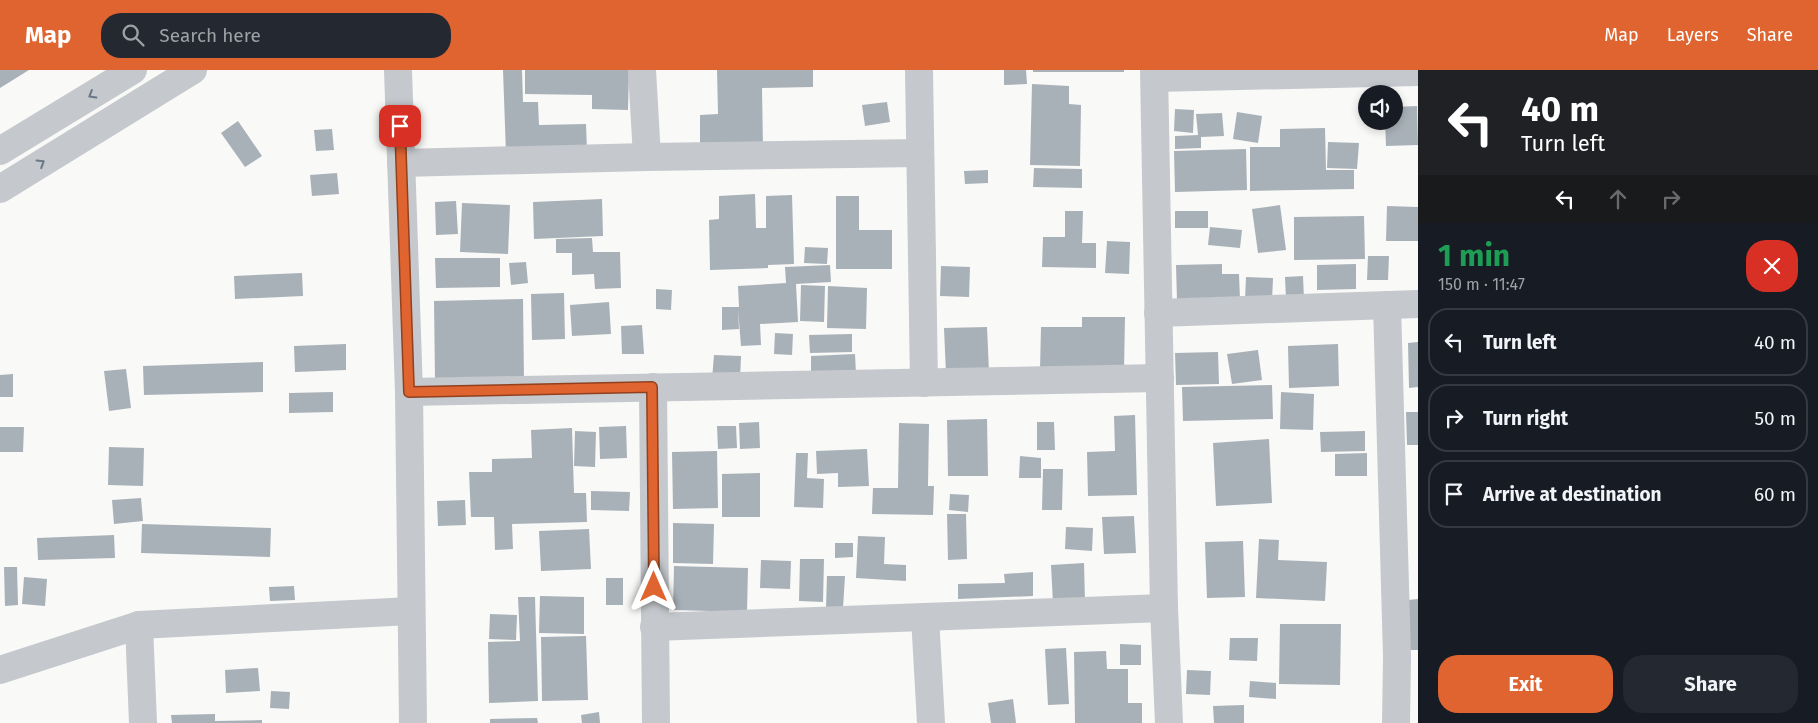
<!DOCTYPE html>
<html lang="en">
<head>
<meta charset="utf-8">
<style>
	:root { --surface:#171b24; --page:#242831; --text:#f1f3f6; --muted:#9ea1a6; --line:#363941; --accent:#df6430 }
	body { margin:0; font-family:"Fira Sans",sans-serif; background:var(--page); color:var(--text); height:100vh; display:flex; flex-direction:column; font-size:19px; white-space:nowrap }
	* { box-sizing:border-box; margin:0 }
	p { font-size:16px; color:var(--muted) }
	.icon { flex:none; width:28px; height:28px; fill:none; stroke:currentColor; stroke-width:2; stroke-linecap:round; stroke-linejoin:round }
	.map { position:relative; flex:1; overflow:hidden }
	.panel { display:flex; flex-direction:column; background:var(--surface); width:400px }
	.panel>* { flex:none }
	.top-card { background:#202124; color:#fff; overflow:hidden }
	.tools { position:absolute; left:1358px; top:15px; display:grid; gap:10px }
	.tools a { display:grid; place-items:center; width:45px; height:45px; border-radius:50%; background:var(--surface); box-shadow:0 2px 8px #0003; font-size:25px }
	.pin { position:absolute; display:grid; place-items:center; width:42px; height:42px; color:#fff; margin:-21px; border-radius:10px; box-shadow:0 2px 8px #0006 }
	.me { position:absolute; width:55px; margin:-28px; rotate:0deg; stroke-linejoin:round; filter:drop-shadow(0 0 4px #0008) }
	.turn { display:flex; align-items:center; gap:18px; height:105px; padding:0 20px; font-size:22px }
	.turn .icon { width:65px; height:65px; stroke-width:2.5 }
	.turn b { display:block; font-size:35px; line-height:42px }
	.lanes { display:flex; align-items:center; height:48px; padding:0 20px; background:#0003; justify-content:center; gap:25px; direction:ltr }
	.lanes .off { opacity:.35 }
	.round { display:grid; place-items:center; flex:none; width:52px; height:52px; border-radius:20px; background:var(--page) }
	.headline { display:flex; align-items:center; justify-content:space-between; height:85px; padding:0 20px }
	h1 { font-size:30px; font-weight:700; line-height:38px; color:#1e9e55 }
	.primary-button { display:flex; gap:10px; margin-top:auto; padding:10px 20px }
	.primary-button a { flex:1; height:58px; border-radius:20px; background:var(--accent); color:#fff; font-size:20px; font-weight:700; line-height:58px; text-align:center }
	.primary-button a+a { background:var(--page); color:var(--text) }
	ul { padding:0; list-style:none }
	li { display:flex; align-items:center; gap:15px; height:68px; margin:0 10px 8px; padding:0 10px; border:2px solid var(--line); border-radius:20px }
	li div { flex:1 }
	li b { display:block; font-size:19px }
	li em { font-style:normal }
	header { display:flex; align-items:center; gap:30px; box-sizing:border-box; height:70px; padding:0 25px; background:var(--accent); color:#fff }
	header strong { font-size:24px }
	nav { display:flex; gap:28px; margin-inline-start:auto; font-size:18px }
	.search { width:350px; height:45px; background:var(--page); display:flex; align-items:center; gap:12px; box-sizing:border-box; padding:0 18px; border-radius:20px; color:var(--muted); font-size:19px }
	main { display:flex; flex:1; min-height:0 }
	.map>svg:first-child { display:block }
	.building { fill:#a9b1b8 }
	.lines { fill:none; stroke-linecap:round; stroke-linejoin:round }
	.minor { stroke:#c5c8cc; stroke-width:28 }
	.oneway { stroke:#697787 }
	.route-casing { stroke:#91411f; stroke-width:12 }
	.route { stroke:#df6430; stroke-width:9 }
</style>
</head>
<body>
<header>
<strong>Map</strong>
<div class="search"><svg class="icon" aria-label="search" viewBox="0 0 24 24"><circle cx="10" cy="10" r="6"/><path d="M15 15l6 6"/></svg>Search here</div>
<nav><a>Map</a><a>Layers</a><a>Share</a></nav>
</header>
<main>
<div class="map">
<svg width="1418" height="653" viewBox="0 0 1418 653">
	<rect width="100%" height="100%" fill="#f9f9f7"/>
	<g class="building">
		<polygon points="0,0 29,0 0,18"/>
		<polygon points="503,0 522,0 523,32 538,32 539,55 586,54 587,81 506,84"/>
		<polygon points="525,0 629,0 628,40 592,39 592,25 525,24"/>
		<polygon points="717,0 813,0 813,17 762,18 763,78 700,79 700,45 718,44"/>
		<polygon points="1004,0 1026,0 1027,14 1004,15"/>
		<rect x="1033" y="0" width="91" height="2"/>
		<polygon points="1032,14 1069,16 1069,34 1081,35 1080,96 1030,95"/>
		<polygon points="887,32 890,52 865,56 862,35"/>
		<polygon points="1417,36 1418,75 1386,76 1385,51 1394,51 1394,37"/>
		<polygon points="1175,39 1194,40 1193,63 1174,61"/>
		<polygon points="1237,42 1262,46 1258,73 1233,69"/>
		<polygon points="1222,43 1224,66 1201,67 1201,78 1175,79 1175,66 1198,65 1196,44"/>
		<polygon points="238,51 262,86 245,97 221,63"/>
		<polygon points="1325,58 1326,100 1354,100 1354,119 1250,121 1250,77 1280,77 1280,59"/>
		<polygon points="332,59 334,80 316,81 314,60"/>
		<polygon points="1328,72 1359,73 1357,99 1327,98"/>
		<polygon points="1246,79 1247,120 1175,122 1174,81"/>
		<polygon points="1034,98 1082,99 1082,118 1033,117"/>
		<polygon points="988,100 988,113 965,114 964,101"/>
		<polygon points="337,103 339,124 312,126 310,105"/>
		<polygon points="755,124 756,158 766,158 766,126 792,125 794,194 768,195 768,198 710,200 709,150 719,149 719,126"/>
		<polygon points="836,126 859,126 859,160 892,160 892,199 836,199"/>
		<polygon points="602,129 603,166 534,169 533,132"/>
		<polygon points="456,131 458,164 436,165 435,132"/>
		<polygon points="462,133 510,135 508,184 460,182"/>
		<polygon points="1280,135 1286,180 1258,183 1252,139"/>
		<polygon points="1387,136 1418,137 1418,171 1386,171"/>
		<polygon points="1065,141 1083,141 1082,173 1096,173 1096,198 1042,197 1043,167 1065,167"/>
		<rect x="1175" y="141" width="33" height="17"/>
		<polygon points="1364,146 1365,189 1294,190 1294,147"/>
		<polygon points="1210,157 1242,160 1240,178 1208,175"/>
		<polygon points="592,168 593,182 620,182 621,218 595,219 594,204 572,205 572,183 556,183 556,169"/>
		<polygon points="1107,171 1130,172 1129,204 1105,203"/>
		<polygon points="805,177 828,178 827,194 804,193"/>
		<polygon points="1368,186 1389,186 1388,210 1367,210"/>
		<polygon points="435,188 500,188 500,217 436,218"/>
		<polygon points="526,192 528,213 511,215 509,193"/>
		<polygon points="1222,194 1222,204 1239,204 1240,230 1177,231 1176,195"/>
		<polygon points="1356,194 1356,219 1317,220 1317,195"/>
		<polygon points="830,195 831,212 796,214 798,252 760,254 761,275 741,276 738,239 739,259 722,260 722,237 739,237 738,216 786,213 785,197"/>
		<polygon points="941,196 970,197 969,227 940,226"/>
		<polygon points="302,203 303,226 235,229 234,206"/>
		<polygon points="1303,206 1304,229 1286,229 1285,207"/>
		<polygon points="1246,207 1273,208 1272,231 1245,230"/>
		<polygon points="801,215 825,216 824,252 800,251"/>
		<polygon points="828,216 867,218 866,259 827,258"/>
		<polygon points="656,219 672,220 671,240 656,239"/>
		<polygon points="564,223 565,269 532,270 531,224"/>
		<polygon points="523,229 524,310 435,311 434,231"/>
		<polygon points="609,232 611,264 572,266 570,235"/>
		<polygon points="1082,247 1125,247 1124,300 1040,299 1041,257 1082,257"/>
		<polygon points="642,255 644,284 622,284 621,256"/>
		<polygon points="987,257 989,302 946,304 944,258"/>
		<polygon points="775,263 793,264 792,285 774,284"/>
		<polygon points="852,264 852,282 810,283 809,265"/>
		<polygon points="1418,272 1418,317 1409,318 1408,273"/>
		<polygon points="346,274 346,300 295,302 294,276"/>
		<polygon points="1338,274 1339,316 1289,318 1288,276"/>
		<polygon points="1258,280 1262,310 1232,314 1227,284"/>
		<polygon points="1218,282 1219,314 1176,315 1175,283"/>
		<polygon points="855,284 856,304 811,306 811,286"/>
		<polygon points="714,285 741,286 740,310 712,309"/>
		<polygon points="263,292 263,322 144,325 143,296"/>
		<polygon points="126,299 131,338 109,341 104,301"/>
		<polygon points="13,304 13,327 0,327 0,305"/>
		<polygon points="1272,315 1273,349 1183,351 1182,317"/>
		<polygon points="333,322 333,342 289,343 289,323"/>
		<polygon points="1281,322 1314,324 1313,360 1280,359"/>
		<polygon points="1406,342 1418,342 1418,375 1407,375"/>
		<polygon points="1135,345 1137,425 1088,426 1087,382 1115,381 1114,346"/>
		<polygon points="987,349 988,406 948,406 947,350"/>
		<polygon points="759,352 760,378 740,379 739,353"/>
		<polygon points="1037,352 1054,352 1055,380 1037,380"/>
		<polygon points="899,353 929,354 928,416 934,416 933,445 872,444 873,418 898,418"/>
		<polygon points="626,356 627,388 600,389 599,357"/>
		<polygon points="717,356 736,356 737,378 718,379"/>
		<polygon points="0,357 24,357 23,382 0,382"/>
		<polygon points="572,358 574,423 586,423 587,452 512,454 513,479 495,480 494,447 471,447 469,402 492,402 492,389 532,388 531,360"/>
		<polygon points="575,361 596,362 595,397 574,396"/>
		<polygon points="1365,361 1365,381 1321,382 1320,362"/>
		<polygon points="1269,369 1272,433 1216,436 1213,373"/>
		<polygon points="109,377 144,378 143,416 108,415"/>
		<polygon points="867,379 869,416 838,417 838,403 817,404 816,381"/>
		<polygon points="717,381 718,438 673,439 672,382"/>
		<polygon points="796,383 808,383 807,408 824,409 823,438 794,437"/>
		<polygon points="1367,383 1367,406 1335,406 1335,384"/>
		<polygon points="1020,386 1041,388 1041,408 1019,408"/>
		<polygon points="1043,399 1063,399 1062,440 1042,440"/>
		<polygon points="760,403 760,447 722,447 722,404"/>
		<polygon points="591,421 630,422 629,441 591,440"/>
		<polygon points="950,424 969,425 968,442 949,440"/>
		<polygon points="141,428 143,451 114,454 112,430"/>
		<polygon points="465,430 466,455 438,456 437,431"/>
		<polygon points="947,444 966,444 967,489 948,490"/>
		<polygon points="1134,446 1136,483 1104,484 1102,447"/>
		<polygon points="673,453 714,454 713,494 673,493"/>
		<polygon points="142,454 271,458 270,487 141,483"/>
		<polygon points="1066,457 1093,458 1092,481 1065,479"/>
		<polygon points="589,459 591,499 541,501 539,461"/>
		<polygon points="114,465 115,488 38,490 37,468"/>
		<polygon points="858,466 885,467 884,494 906,495 906,511 856,508"/>
		<polygon points="1259,469 1279,470 1278,490 1327,492 1325,531 1256,528"/>
		<polygon points="1243,471 1245,527 1207,528 1205,472"/>
		<polygon points="835,473 853,473 853,487 835,488"/>
		<polygon points="800,489 824,489 823,532 799,531"/>
		<polygon points="761,490 791,491 790,519 760,518"/>
		<polygon points="1084,493 1085,532 1053,533 1051,495"/>
		<polygon points="674,496 748,498 747,542 673,540"/>
		<polygon points="4,497 17,497 18,535 5,536"/>
		<polygon points="1033,502 1033,526 958,529 958,514 1005,513 1004,504"/>
		<polygon points="827,506 845,506 843,538 826,537"/>
		<polygon points="24,507 47,509 45,536 22,534"/>
		<rect x="606" y="508" width="17" height="27"/>
		<polygon points="294,516 295,530 270,531 269,517"/>
		<polygon points="540,526 584,527 584,564 539,563"/>
		<polygon points="518,527 535,527 538,631 489,633 488,572 520,571"/>
		<polygon points="1418,529 1418,580 1409,580 1408,530"/>
		<polygon points="490,544 517,545 516,570 489,569"/>
		<polygon points="1280,554 1341,554 1340,615 1279,614"/>
		<polygon points="586,566 588,630 542,631 541,567"/>
		<polygon points="1230,568 1258,568 1257,591 1229,590"/>
		<polygon points="1120,574 1141,575 1141,595 1120,595"/>
		<polygon points="1066,578 1069,634 1048,635 1045,579"/>
		<polygon points="1106,581 1107,599 1128,599 1128,633 1142,633 1142,653 1075,653 1074,582"/>
		<polygon points="258,598 260,621 226,623 225,600"/>
		<polygon points="1187,600 1211,601 1210,625 1186,624"/>
		<polygon points="1250,611 1276,613 1276,629 1249,627"/>
		<polygon points="271,621 290,622 289,639 270,638"/>
		<polygon points="1013,629 1016,653 991,653 988,633"/>
		<polygon points="1244,635 1244,653 1214,653 1213,636"/>
		<polygon points="599,642 600,653 582,653 581,645"/>
		<polygon points="215,644 215,651 262,650 262,653 172,653 171,645"/>
		<polygon points="537,648 538,653 490,653 490,649"/>
	</g>
	<g class="lines">
		<g class="minor">
			<polyline points="398,0 409,322 413,653"/>
			<polyline points="642,0 647,87"/>
			<polyline points="919,0 924,313"/>
			<polyline points="1154,0 1164,538 1169,653"/>
			<polyline points="1155,8 1418,2"/>
			<polyline points="0,81 133,0"/>
			<polyline points="401,93 647,87 920,83"/>
			<polyline points="0,119 193,0"/>
			<polyline points="1387,235 1397,586 1396,653"/>
			<polyline points="1158,243 1418,234"/>
			<polyline points="653,317 656,653"/>
			<polyline points="409,322 1160,308"/>
			<polyline points="925,547 931,653"/>
			<polyline points="139,555 143,653"/>
			<polyline points="654,557 1164,538"/>
			<polyline points="0,600 139,555 411,541"/>
		</g>
	</g>
	<defs><path id="oneway-chevron" d="M-2-3.5L2.5 0L-2 3.5" fill="none" stroke-width="1.6" stroke-linecap="round" stroke-linejoin="round" transform="scale(1.25)"/></defs>
	<g class="oneway">
		<use href="#oneway-chevron" transform="translate(92 25) rotate(149)"/>
		<use href="#oneway-chevron" transform="translate(41 93) rotate(-32)"/>
	</g>
	<g class="lines">
		<g class="route-casing">
			<polyline id="route" points="400,56 409,322 652,317 654,517"/>
		</g>
		<use href="#route" class="route"/>
	</g>
</svg>
<div class="tools">
<a><svg class="icon" aria-label="sound" viewBox="0 0 24 24"><path d="M4 9h4l5-4v14l-5-4H4zM17 9q2 3 0 6"/></svg></a>
</div>
<div class="pin" style="left:400px;top:56px;background:#d93025"><svg class="icon" aria-label="arrive" viewBox="0 0 24 24"><path d="M6 21V4h12l-3 4 3 4H6"/></svg></div>
<svg class="me" style="left:654px;top:517px" viewBox="-20 -20 40 40"><path d="M0-17L14 15 0 8-14 15z" fill="#df6430" stroke="#fff" stroke-width="4"/></svg>
</div>
<section class="panel">
<div class="top-card">
<div class="turn"><svg class="icon" aria-label="left" viewBox="0 0 24 24"><path d="M17 20v-9H6M10 6l-5 5 5 5"/></svg><div><b>40 m</b>Turn left</div></div>
<div class="lanes"><svg class="icon" aria-label="left" viewBox="0 0 24 24"><path d="M17 20v-9H6M10 6l-5 5 5 5"/></svg><svg class="icon off" aria-label="ahead" viewBox="0 0 24 24"><path d="M12 20V5M6 11l6-6 6 6"/></svg><svg class="icon off" aria-label="right" viewBox="0 0 24 24"><path d="M7 20v-9h11M14 6l5 5-5 5"/></svg></div>
</div>
<div class="headline"><div><h1>1 min</h1><p>150 m · 11:47</p></div><a class="round" style="background:#d93025;color:#fff"><svg class="icon" aria-label="close" viewBox="0 0 24 24"><path d="M6 6l12 12M18 6L6 18"/></svg></a></div>
<ul>
<li><svg class="icon" aria-label="left" viewBox="0 0 24 24"><path d="M17 20v-9H6M10 6l-5 5 5 5"/></svg><div><b>Turn left</b></div><em>40 m</em></li>
<li><svg class="icon" aria-label="right" viewBox="0 0 24 24"><path d="M7 20v-9h11M14 6l5 5-5 5"/></svg><div><b>Turn right</b></div><em>50 m</em></li>
<li><svg class="icon" aria-label="arrive" viewBox="0 0 24 24"><path d="M6 21V4h12l-3 4 3 4H6"/></svg><div><b>Arrive at destination</b></div><em>60 m</em></li>
</ul>
<div class="primary-button"><a>Exit</a><a>Share</a></div>
</section>
</main>
</body>
</html>
